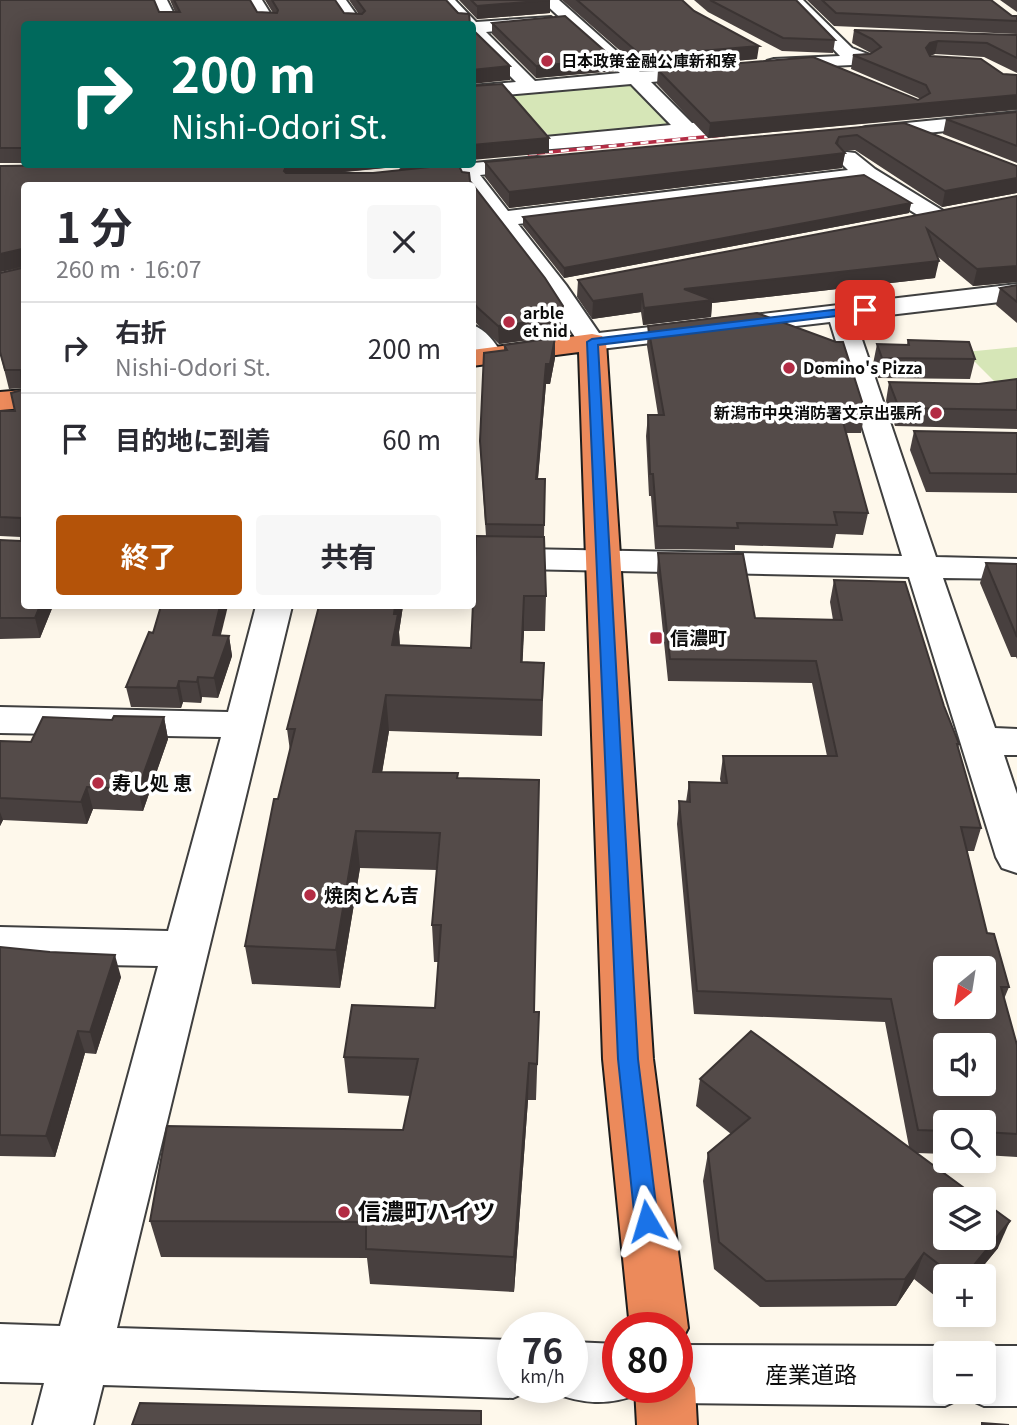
<!DOCTYPE html>
<html lang="ja">
<head>
<meta charset="utf-8">
<style>
	:root { --surface:#fff; --page:#f7f7f7; --text:#2b2b33; --muted:#7c7c81; --line:#e1e1e2; --accent:#b45309 }
	body { margin:0; font-family:Georgia,"Noto Sans JP",serif; background:var(--page); color:var(--text); height:100vh; display:flex; flex-direction:column; font-size:26px; white-space:nowrap }
	* { box-sizing:border-box; margin:0 }
	p { font-size:23px; color:var(--muted) }
	.icon { flex:none; width:38px; height:38px; fill:none; stroke:currentColor; stroke-width:2; stroke-linecap:round; stroke-linejoin:round }
	.map { position:relative; flex:1; overflow:hidden }
	.sheet { position:absolute; left:21px; top:182px; width:455px; height:427px; display:flex; flex-direction:column; background:var(--surface); border-radius:7px; box-shadow:0 4px 18px #0003 }
	.sheet>* { flex:none }
	.hud { position:absolute; left:21px; top:21px; width:455px; height:147px; border-radius:7px; box-shadow:0 4px 18px #0003; background:#00695c; color:#fff; overflow:hidden }
	.needle { width:46px; rotate:210deg }
	.buttons { position:absolute; left:933px; top:956px; display:grid; gap:14px }
	.buttons a { display:grid; place-items:center; width:63px; height:63px; border-radius:7px; background:var(--surface); box-shadow:0 4px 18px #0003; font-size:35px }
	.speed { position:absolute; left:497px; top:1312px; display:flex; gap:14px; font-size:35px; font-weight:700; text-align:center }
	.speed>* { display:grid; place-content:center; width:91px; height:91px; border-radius:50%; background:var(--surface); box-shadow:0 4px 18px #0003; line-height:1 }
	.speed small { font-size:18px; font-weight:400 }
	.speed .limit { border:10px solid #d22; background:#fff; color:#111 }
	.pin { position:absolute; display:grid; place-items:center; width:60px; height:60px; color:#fff; margin:-30px; border-radius:14px; box-shadow:0 4px 10px #0006 }
	.me { position:absolute; width:77px; margin:-38px; rotate:353deg; stroke-linejoin:round; filter:drop-shadow(0 0 5px #0008) }
	.turn { display:flex; align-items:center; gap:24px; height:147px; padding:0 35px; font-size:32px }
	.turn .icon { width:91px; height:91px; stroke-width:2.5 }
	.turn b { display:block; font-size:49px; line-height:60px }
	.round { display:grid; place-items:center; flex:none; width:74px; height:74px; border-radius:7px; background:var(--page) }
	.head { display:flex; align-items:center; justify-content:space-between; height:119px; padding:0 35px }
	h1 { font-size:42px; font-weight:700; line-height:52px }
	.primary-button { display:flex; gap:14px; margin-top:auto; padding:14px 35px }
	.primary-button a { flex:1; height:80px; border-radius:7px; background:var(--accent); color:#fff; font-size:28px; font-weight:700; line-height:80px; text-align:center }
	.primary-button a+a { background:var(--page); color:var(--text) }
	ul { padding:0; list-style:none }
	li { display:flex; align-items:center; gap:21px; height:91px; padding:0 35px; border-top:2px solid var(--line) }
	li div { flex:1 }
	li b { display:block; font-size:26px }
	li em { font-style:normal }
	.map>svg:first-child { display:block }
	.green { fill:#d6e6b7 }
	.lines { fill:none; stroke-linecap:round; stroke-linejoin:round }
	.minor-casing { stroke:#3f3f3f; stroke-width:4 }
	.highway-casing { stroke:#1d1d1d; stroke-width:4 }
	.minor { fill:#fff; fill-rule:evenodd }
	.highway { fill:#ec8a5b; fill-rule:evenodd }
	.rail-casing { stroke:#b32c44; stroke-width:3.5 }
	.rail { stroke:#fff; stroke-width:2.5; stroke-dasharray:8; stroke-linecap:butt }
	.wall { fill:#48403f }
	.shaded-wall { fill:#3b3433 }
	.building { fill:#544b49; stroke:#3b3433; stroke-width:2; fill-rule:evenodd }
	.route { fill:#1a73e8; stroke:#114b97; stroke-width:2 }
	.poi-dot { fill:#b32c44; stroke:#fff; stroke-width:2.5 }
	.labels { text-anchor:middle; stroke-width:7; stroke-linejoin:round; paint-order:stroke }
	.far-poi-label { font-size:16px; font-weight:bold; fill:#0c0c0c; stroke:#fff; text-anchor:start }
	.poi-label { font-size:19px; font-weight:bold; fill:#0c0c0c; stroke:#fff; text-anchor:start }
	.near-poi-label { font-size:23px; font-weight:bold; fill:#0c0c0c; stroke:#fff; text-anchor:start }
	.near-street-label { font-size:23px; fill:#0c0c0c; stroke:#fff }
</style>
</head>
<body>
<div class="map">
<svg width="1017" height="1425" viewBox="0 0 1017 1425">
	<rect width="100%" height="100%" fill="#fef8eb"/>
	<g class="green">
		<polygon points="630,82 669,123 664,129 552,138 502,92"/>
		<polygon points="1017,347 1017,380 995,382 965,352"/>
	</g>
	<g class="lines">
		<g class="minor-casing">
			<g id="minor">
				<polygon points="151,0 167,0 179,24 163,24"/>
				<polygon points="246,0 262,0 277,24 261,24"/>
				<polygon points="330,0 346,0 363,24 347,24"/>
				<polygon points="438,0 455,0 476,22 551,17 554,21 551,25 545,26 486,32 535,81 620,73 541,0 559,0 640,72 718,67 720,71 711,77 651,82 692,123 753,118 760,120 763,124 760,128 753,130 689,138 503,153 496,151 492,147 496,143 503,141 671,125 631,84 472,98 472,86 516,82 472,38 472,24 460,24"/>
				<polygon points="786,0 803,0 852,48 873,56 876,60 873,64 767,69 765,65 767,61 774,59 840,56"/>
				<polygon points="1017,112 1017,124 866,139 859,137 856,133 859,129 866,127"/>
				<polygon points="847,152 855,153 875,169 945,212 949,217 945,222 929,222 863,181 518,224 566,285 599,333 1017,284 1017,300 855,319 936,557 1017,559 1017,579 943,578 995,728 1017,729 1017,755 1004,755 1017,794 1017,873 1002,868 996,857 909,577 472,568 472,548 902,556 830,322 592,350 582,348 547,294 472,195 472,186 465,186 459,177 409,182 401,180 398,175 401,170 537,157 545,158 548,163 545,168 480,175 508,211 848,170 836,158 839,153"/>
				<path d="M472 325C486 329 495 343 503 355L499 361C469 368 472 346 472 325Z"/>
				<polygon points="256,606 292,606 117,1328 513,1340 513,1388 535,1388 513,1398 103,1385 93,1425 33,1425 44,1383 0,1382 0,1324 60,1326 158,966 0,963 0,927 168,931 221,737 0,733 0,707 228,712"/>
				<path d="M572 1342 618 1344V1388H641L639 1394C608 1406 582 1404 551 1392L550 1388H572Z"/>
				<polygon points="677,1345 945,1346 960,1353 945,1353 945,1391 984,1391 984,1353 969,1353 984,1346 1017,1346 1017,1406 984,1406 964,1397 945,1406 677,1403 656,1395 653,1388 677,1388"/>
			</g>
		</g>
		<g class="highway-casing">
			<g id="highway">
				<polygon points="592,334 602,336 606,342 653,1059 688,1328 677,1349 677,1328 630,1328 603,1059 579,352 472,366 472,350"/>
				<polygon points="24,390 24,408 0,410 0,392"/>
				<polygon points="677,1363 686,1367 695,1388 697,1425 637,1425 635,1388 677,1388"/>
			</g>
		</g>
		<use href="#minor" class="minor"/>
		<use href="#highway" class="highway"/>
		<g class="rail-casing">
			<polyline id="rail" points="529,154 724,135"/>
		</g>
		<use href="#rail" class="rail"/>
	</g>
	<g class="wall">
		<polygon points="0,0 159,12 175,12 170,0 250,0 257,12 273,13 265,0 335,0 344,13 358,13 349,0 446,0 470,24 24,24 24,163 0,163"/>
		<polygon points="459,0 550,0 550,13 477,19"/>
		<polygon points="562,0 682,0 694,11 757,59 641,69"/>
		<polygon points="694,0 796,0 835,40 833,53 782,51 708,12"/>
		<polygon points="807,0 991,0 1017,21 1017,34 834,26"/>
		<polygon points="1000,0 1017,0 1017,12"/>
		<polygon points="492,23 614,71 536,78 492,34"/>
		<polygon points="854,30 1017,35 1017,73 984,57 935,54 930,56 1003,74 1017,75 1017,110 708,138 657,84 658,70 918,100 921,99 851,69 853,55 871,53 852,43"/>
		<polygon points="1017,112 1017,163 943,134 946,119"/>
		<polygon points="904,123 1017,166 1017,193 942,207 855,150 843,151 845,153 842,168 509,208 485,177 485,162"/>
		<polygon points="174,164 426,164 335,173 470,181 563,323 559,336 499,344 477,324 472,317 472,186 24,186 53,606 40,638 0,639 0,540 21,541 21,537 0,536 0,411 15,411 22,390 22,388 9,389 0,353 22,268 0,272 0,166"/>
		<polygon points="1017,196 1017,282 973,286 937,256 935,278 712,303 711,317 643,325 641,312 592,319 577,297 578,280"/>
		<polygon points="911,203 909,213 564,278 523,226 523,217"/>
		<polygon points="1017,285 1017,323 996,305 1000,288"/>
		<polygon points="648,326 865,411 861,433 846,433 868,513 863,535 836,534 833,548 735,545 735,550 655,549 651,496 649,496 646,436 648,415 658,415 647,346"/>
		<polygon points="555,338 555,358 550,384 546,384 538,479 545,479 544,537 546,596 545,631 524,631 522,662 544,663 542,736 389,731 382,772 458,779 534,1012 539,1012 536,1100 528,1100 514,1292 370,1284 367,1258 161,1257 150,1221 403,1130 411,1096 348,1093 344,1057 435,1008 438,962 434,962 432,925 437,870 360,868 340,988 252,984 245,946 290,751 287,729 319,606 403,606 399,632 400,646 471,648 486,536 481,462 480,441 504,351 504,345"/>
		<polygon points="908,340 975,359 970,379 878,378 873,364 877,344 907,345"/>
		<polygon points="1017,379 1017,429 895,426 886,401 889,382 979,384"/>
		<polygon points="914,431 1017,433 1017,493 926,492 910,450"/>
		<polygon points="658,553 755,618 833,620 830,602 834,580 944,706 959,744 958,748 981,828 974,851 967,851 987,933 1009,987 1004,999 1017,1044 1017,1157 984,1155 984,1122 945,1122 945,1154 917,1153 998,1248 975,1276 945,1276 945,1304 914,1279 896,1306 760,1307 714,1269 703,1181 708,1153 731,1134 696,1106 700,1079 909,1147 885,1022 694,1014 677,824 679,801 686,802 689,782 721,783 720,779 723,756 827,756 812,683 668,681 657,574"/>
		<polygon points="986,563 1017,564 1017,659 1016,657 1011,657 980,583"/>
		<polygon points="153,633 229,636 232,656 218,698 202,697 201,703 183,702 181,708 131,707 126,687"/>
		<polygon points="164,717 168,739 143,811 93,809 87,824 3,820 0,826 0,741 31,742 112,720"/>
		<polygon points="0,947 121,977 96,1054 85,1053 55,1157 0,1156"/>
	</g>
	<g class="shaded-wall">
		<polygon points="550,0 550,13 477,19 477,6"/>
		<polygon points="938,41 935,54 927,56 926,48 930,43"/>
		<polygon points="759,46 757,59 641,69 642,56"/>
		<polygon points="614,59 614,71 536,78 536,66"/>
		<polygon points="510,66 510,80 472,84 472,70"/>
		<polygon points="1017,95 1017,109 708,138 710,123"/>
		<polygon points="839,137 837,152 845,153 842,168 509,208 509,192 836,143"/>
		<polygon points="549,138 549,153 472,160 472,145"/>
		<polygon points="287,164 426,164 299,176 289,180 284,171"/>
		<polygon points="1017,178 1017,193 942,207 945,191"/>
		<polygon points="911,203 909,213 564,278 564,268"/>
		<polygon points="22,249 24,266 0,272 0,254"/>
		<polygon points="939,261 935,278 712,303 711,317 643,325 644,308 684,289"/>
		<polygon points="1017,266 1017,282 973,286 977,269"/>
		<polygon points="642,294 641,312 592,319 593,301"/>
		<polygon points="563,306 563,323 559,336 499,344 498,326"/>
		<polygon points="555,338 555,358 550,384 546,384 536,500 536,479 546,364"/>
		<polygon points="524,596 524,631 521,698 521,662"/>
		<polygon points="40,606 53,606 40,638 35,618"/>
		<polygon points="220,606 228,606 216,655 213,635"/>
		<polygon points="395,606 403,606 399,632 400,650 392,645"/>
		<polygon points="229,636 232,656 218,698 214,678"/>
		<polygon points="198,677 202,697 201,703 197,682"/>
		<polygon points="179,681 183,702 181,708 177,688"/>
		<polygon points="386,695 389,731 376,809 373,772"/>
		<polygon points="164,717 168,739 143,811 138,789"/>
		<polygon points="87,787 93,809 87,824 81,802"/>
		<polygon points="0,812 3,820 0,826"/>
		<polygon points="356,831 360,868 340,988 336,950"/>
		<polygon points="115,955 121,977 96,1054 90,1032"/>
		<polygon points="78,1031 85,1053 55,1157 46,1136"/>
		<polygon points="529,1063 528,1100 514,1292 514,1257"/>
		<polygon points="1010,1221 998,1248 975,1276 965,1276"/>
		<polygon points="924,1253 914,1279 896,1306 905,1279"/>
	</g>
	<g class="building">
		<polygon points="0,0 154,0 159,12 180,12 174,0 250,0 257,12 277,13 278,10 272,0 335,0 344,13 362,14 365,11 357,0 446,0 458,13 469,14 470,24 24,24 24,148 0,148"/>
		<polygon points="471,0 550,0 477,6"/>
		<polygon points="577,0 682,0 694,11 759,46 642,56"/>
		<polygon points="710,0 796,0 835,40 783,38"/>
		<polygon points="822,0 991,0 1012,16 1017,16 1017,21 836,13"/>
		<polygon points="565,16 614,59 536,66 492,23"/>
		<polygon points="472,29 510,66 472,70"/>
		<polygon points="854,30 1017,35 1017,58 987,43 938,41 930,43 926,48 930,56 981,59 1003,74 1017,75 1017,95 710,123 658,70 813,57 918,100 930,93 926,85 853,55 870,54 881,47 872,39"/>
		<polygon points="502,84 549,138 472,145 472,86"/>
		<polygon points="1017,112 1017,146 946,119"/>
		<polygon points="904,123 1017,166 1017,178 945,191 857,135 839,137 836,143 845,153 509,192 485,162"/>
		<polygon points="174,164 287,164 284,171 286,173 373,173 458,164 462,172 469,173 470,181 545,278 563,306 560,318 498,326 477,307 472,301 472,186 24,186 24,606 40,606 35,618 0,618 0,540 21,541 21,518 0,517 0,411 15,411 11,393 22,390 21,370 5,370 0,352 0,273 22,268 22,249 0,254 0,166"/>
		<polygon points="864,175 911,203 564,268 523,217"/>
		<polygon points="1017,196 1017,266 977,269 927,229 939,261 684,289 713,300 644,308 642,294 593,301 578,280"/>
		<polygon points="1017,285 1017,302 1000,288"/>
		<polygon points="757,313 836,342 843,342 865,411 840,411 868,513 834,512 837,525 737,523 738,528 657,526 653,474 650,474 648,415 664,415 648,326"/>
		<polygon points="555,338 550,364 546,364 536,479 545,479 544,525 486,524 480,441 484,353 507,350 504,345"/>
		<polygon points="908,340 969,342 975,359 882,358 877,344 909,345"/>
		<polygon points="1017,379 1017,410 899,408 889,382 979,384"/>
		<polygon points="914,431 1017,433 1017,474 930,473"/>
		<polygon points="476,536 544,537 546,596 524,596 521,662 544,663 542,700 386,695 373,772 458,773 457,778 539,780 534,1012 539,1012 537,1064 529,1063 514,1257 366,1249 366,1222 150,1221 167,1126 403,1130 418,1059 344,1057 352,1005 435,1008 441,925 432,925 440,833 356,831 336,950 245,946 274,799 278,799 295,729 287,729 319,606 395,606 394,614 398,614 392,645 471,648"/>
		<path d="M658 553 743 554 755 618 842 620 834 580 905 582 944 706 959 744H957L981 828 961 827 987 933 994 934 1009 987H1001L1017 1045V1134L984 1132V1122H945V1131L918 1130 891 999 697 991 679 801 690 802 689 782 727 783 723 756H837L816 661 670 659ZM945 968H984V1006H945ZM945 1045H984V1083H945Z"/>
		<polygon points="986,563 1017,564 1017,637"/>
		<polygon points="161,606 220,606 213,635 229,636 214,678 198,677 197,682 179,681 177,688 126,687 149,632 153,633"/>
		<polygon points="114,716 164,717 138,789 87,787 81,802 0,798 0,741 31,742 43,717 112,720"/>
		<polygon points="0,947 50,952 115,955 90,1032 78,1031 46,1136 0,1135"/>
		<polygon points="751,1031 979,1199 945,1199 945,1237 984,1237 984,1202 1010,1221 965,1276 954,1276 924,1253 905,1279 766,1281 719,1242 708,1153 750,1118 700,1079"/>
		<polygon points="140,1403 481,1411 481,1425 132,1425"/>
		<polygon points="982,1423 1009,1425 982,1425"/>
	</g>
	<polygon class="route" points="865,306 869,307 869,312 598,345 638,1059 658,1221 655,1228 647,1231 639,1228 635,1221 618,1059 587,342 592,339"/>
	<g class="poi-dot">
		<circle cx="547" cy="61" r="7"/>
		<circle cx="509" cy="322" r="7"/>
		<circle cx="789" cy="368" r="7"/>
		<circle cx="936" cy="413" r="7"/>
		<rect x="649" y="631" width="14" height="14" rx="3.5"/>
		<circle cx="98" cy="783" r="7"/>
		<circle cx="310" cy="895" r="7"/>
		<circle cx="344" cy="1212" r="7"/>
	</g>
	<g class="labels">
		<g class="far-poi-label">
			<text x="561" y="67">日本政策金融公庫新和寮</text>
			<text x="523" y="319">arble<tspan x="523" dy="18">et nid</tspan></text>
			<text x="803" y="374">Domino's Pizza</text>
			<text x="922" y="419" text-anchor="end">新潟市中央消防署文京出張所</text>
		</g>
		<g class="poi-label">
			<text x="670" y="645">信濃町</text>
			<text x="112" y="790">寿し処 恵</text>
			<text x="324" y="902">焼肉とん吉</text>
		</g>
		<g class="near-poi-label">
			<text x="358" y="1220">信濃町ハイツ</text>
		</g>
		<g class="near-street-label">
			<text x="811" y="1383">産業道路</text>
		</g>
	</g>
</svg>
<div class="buttons">
<a><svg class="needle" viewBox="-14 -14 28 28"><path d="M0-13l5 13h-10z" fill="#e53935"/><path d="M0 13l5-13h-10z" fill="#7c7c81"/></svg></a>
<a><svg class="icon" aria-label="sound" viewBox="0 0 24 24"><path d="M4 9h4l5-4v14l-5-4H4zM17 9q2 3 0 6"/></svg></a>
<a><svg class="icon" aria-label="search" viewBox="0 0 24 24"><circle cx="10" cy="10" r="6"/><path d="M15 15l6 6"/></svg></a>
<a><svg class="icon" aria-label="layers" viewBox="0 0 24 24"><path d="M12 4l9 5-9 5-9-5zM3 14l9 5 9-5"/></svg></a>
<a>+</a>
<a>−</a>
</div>
<div class="speed"><div>76<small>km/h</small></div><div class="limit">80</div></div>
<div class="pin" style="left:865px;top:310px;background:#d93025"><svg class="icon" aria-label="arrive" viewBox="0 0 24 24"><path d="M6 21V4h12l-3 4 3 4H6"/></svg></div>
<svg class="me" style="left:647px;top:1221px" viewBox="-20 -20 40 40"><path d="M0-17L14 15 0 8-14 15z" fill="#1a73e8" stroke="#fff" stroke-width="4"/></svg>
<div class="hud">
<div class="turn"><svg class="icon" aria-label="right" viewBox="0 0 24 24"><path d="M7 20v-9h11M14 6l5 5-5 5"/></svg><div><b>200 m</b>Nishi-Odori St.</div></div>
</div>
<section class="sheet">
<div class="head"><div><h1>1 分</h1><p>260 m · 16:07</p></div><a class="round"><svg class="icon" aria-label="close" viewBox="0 0 24 24"><path d="M6 6l12 12M18 6L6 18"/></svg></a></div>
<ul>
<li><svg class="icon" aria-label="right" viewBox="0 0 24 24"><path d="M7 20v-9h11M14 6l5 5-5 5"/></svg><div><b>右折</b><p>Nishi-Odori St.</p></div><em>200 m</em></li>
<li><svg class="icon" aria-label="arrive" viewBox="0 0 24 24"><path d="M6 21V4h12l-3 4 3 4H6"/></svg><div><b>目的地に到着</b></div><em>60 m</em></li>
</ul>
<div class="primary-button"><a>終了</a><a>共有</a></div>
</section>
</div>
</body>
</html>
